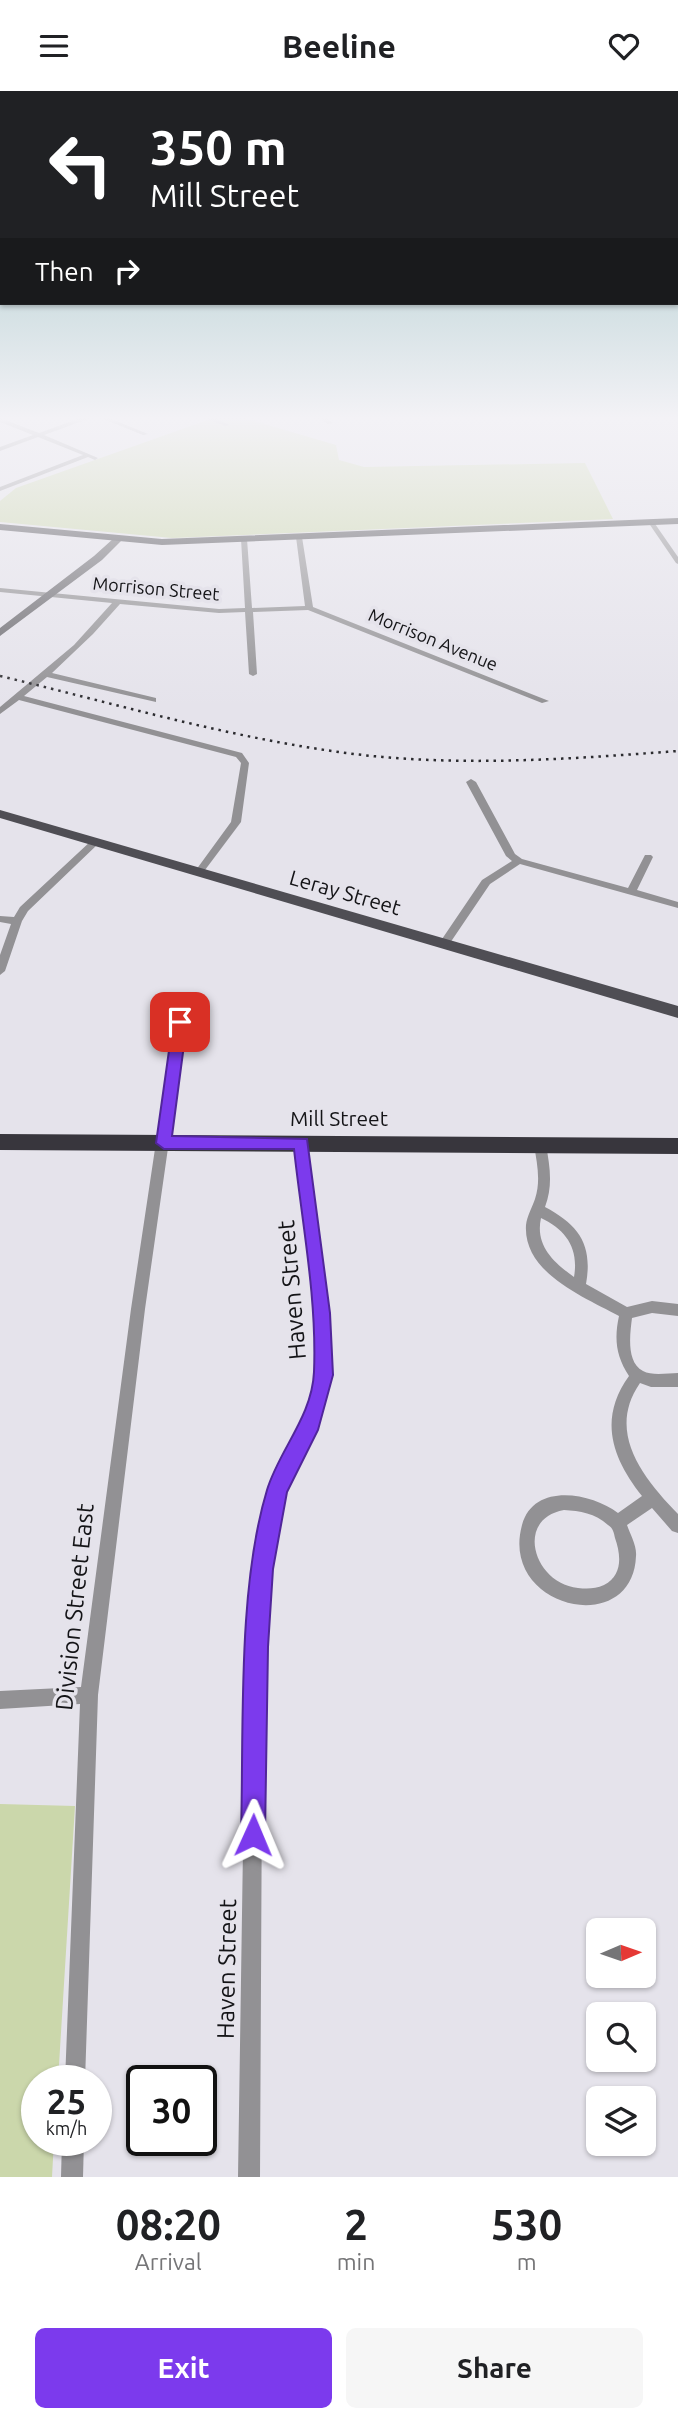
<!DOCTYPE html>
<html lang="en">
<head>
<meta charset="utf-8">
<style>
	:root { --surface:#fff; --page:#f6f6f6; --text:#202124; --muted:#757577; --accent:#7c3aed }
	body { margin:0; font-family:Ubuntu,sans-serif; background:var(--page); color:var(--text); height:100vh; display:flex; flex-direction:column; font-size:26px; white-space:nowrap }
	* { box-sizing:border-box; margin:0 }
	p { font-size:23px; color:var(--muted) }
	.icon { flex:none; width:38px; height:38px; fill:none; stroke:currentColor; stroke-width:2; stroke-linecap:round; stroke-linejoin:round }
	.map { position:relative; height:2086px; overflow:hidden }
	.sheet { display:flex; flex-direction:column; background:var(--surface); flex:1 }
	.sheet>* { flex:none }
	.guide { position:absolute; left:0px; top:0px; width:679px; height:214px; box-shadow:0 2px 5px #0004; background:#202124; color:#fff; overflow:hidden }
	.needle { width:46px; rotate:88deg }
	.tools { position:absolute; left:586px; top:1827px; display:grid; gap:14px }
	.tools a { display:grid; place-items:center; width:70px; height:70px; border-radius:10px; background:var(--surface); box-shadow:0 2px 5px #0004; font-size:35px }
	.speed { position:absolute; left:21px; top:1974px; display:flex; gap:14px; font-size:35px; font-weight:700; text-align:center }
	.speed>* { display:grid; place-content:center; width:91px; height:91px; border-radius:50%; background:var(--surface); box-shadow:0 2px 5px #0004; line-height:1 }
	.speed small { font-size:18px; font-weight:400 }
	.speed .limit { border:4px solid #111; border-radius:10px; background:#fff; color:#111 }
	.pin { position:absolute; display:grid; place-items:center; width:60px; height:60px; color:#fff; margin:-30px; border-radius:14px; box-shadow:0 4px 10px #0006 }
	.me { position:absolute; width:77px; margin:-38px; rotate:1deg; stroke-linejoin:round; filter:drop-shadow(0 0 5px #0008) }
	.turn { display:flex; align-items:center; gap:24px; height:147px; padding:0 35px; font-size:32px }
	.turn .icon { width:91px; height:91px; stroke-width:2.5 }
	.turn b { display:block; font-size:49px; line-height:60px }
	.then { display:flex; align-items:center; height:66px; padding:0 35px; background:#0003; gap:14px; font-size:26px }
	.eta { display:flex; justify-content:space-evenly; align-items:center; height:119px; text-align:center }
	.eta b { font-size:42px; font-weight:700; line-height:49px }
	.action { display:flex; gap:14px; margin-top:auto; padding:14px 35px }
	.action a { flex:1; height:80px; border-radius:10px; background:var(--accent); color:#fff; font-size:28px; font-weight:700; line-height:80px; text-align:center }
	.action a+a { background:var(--page); color:var(--text) }
	header { display:flex; justify-content:space-between; align-items:center; height:91px; padding:0 35px; background:var(--surface); font-size:32px; font-weight:700 }
	.map>svg:first-child { display:block }
	.green { fill:#cbd7ab }
	.lines { fill:none; stroke-linecap:round; stroke-linejoin:round }
	.street { fill:#929194; fill-rule:evenodd }
	.secondary { fill:#6a696e; fill-rule:evenodd }
	.primary { fill:#4f4e54; fill-rule:evenodd }
	.highway { fill:#38363d; fill-rule:evenodd }
	.rail { stroke:#2b2b2f; stroke-width:2.5; stroke-dasharray:2.5 5; stroke-linecap:butt }
	.route { fill:#7c3aed; stroke:#51269a; stroke-width:2 }
	.labels { text-anchor:middle; stroke-width:7; stroke-linejoin:round; paint-order:stroke }
	.far-street-label { font-size:18px; fill:#141417; stroke:#e5e3eb }
	.street-label { font-size:21px; fill:#141417; stroke:#e5e3eb }
	.near-street-label { font-size:24px; fill:#141417; stroke:#e5e3eb }
</style>
</head>
<body>
<header><svg class="icon" aria-label="menu" viewBox="0 0 24 24"><path d="M4 6h16M4 12h16M4 18h16"/></svg>Beeline<svg class="icon" aria-label="heart" viewBox="0 0 24 24"><path d="M12 20l-8-8c-3-5 5-10 8-4 3-6 11-1 8 4z"/></svg></header>
<div class="map">
<svg width="678" height="2086" viewBox="0 0 678 2086">
	<rect width="100%" height="100%" fill="#e5e3eb"/>
	<g class="green">
		<polygon points="219,325 237,325 336,354 339,369 364,376 585,372 613,428 172,447 0,431 0,410 16,397"/>
		<polygon points="0,1713 75,1715 58,1990 37,1990 37,2049 54,2049 52,2086 0,2086"/>
	</g>
	<g class="lines">
		<g class="street">
			<polygon points="86,325 104,325 148,343 143,344 96,325 44,344 98,367 95,369 88,366 0,400 0,396 83,364 38,346 0,360 0,356 33,344 0,331 0,327 39,342"/>
			<polygon points="200,325 209,325 230,334 225,335"/>
			<polygon points="315,325 323,325 333,332 328,333"/>
			<polygon points="651,429 653,430 678,466 678,473 676,472 648,431"/>
			<polygon points="299,444 302,446 313,516 549,610 542,612 308,519 253,521 257,583 253,585 249,583 245,521 219,522 120,513 93,543 52,582 156,607 156,611 47,586 24,605 242,662 249,672 241,731 202,783 196,783 196,779 231,731 241,672 236,666 19,609 0,623 0,616 74,554 112,512 0,501 0,497 219,518 245,517 241,448 244,446 247,448 252,517 305,515 296,446"/>
			<polygon points="471,688 476,691 515,763 522,768 628,797 645,764 651,764 653,766 637,799 678,811 678,817 520,773 490,793 448,855 440,855 439,853 440,851 482,789 512,770 506,765 466,691"/>
			<polygon points="95,748 100,751 98,753 28,820 22,830 5,880 0,884 0,864 11,833 0,831 0,825 14,826 20,816 92,749"/>
			<polygon points="180,927 186,931 145,1218 98,1604 85,1990 65,1990 80,1613 0,1618 0,1600 81,1596 131,1218 174,931"/>
			<polygon points="301,1047 305,1049 307,1052 332,1263 330,1284 315,1339 285,1400 271,1478 262,1691 260,2086 238,2086 244,1691 255,1478 269,1399 301,1337 316,1284 318,1263 295,1052 297,1049"/>
			<path d="M540 1049 544 1051 546 1054C550 1076 553 1095 545 1116 579 1134 593 1154 586 1193L627 1216 652 1210 678 1213V1225L652 1222 632 1227C630 1243 626 1271 643 1280 652 1285 668 1282 678 1282V1296H651L640 1292C606 1341 643 1387 678 1423V1442L672 1440 652 1417 627 1434C630 1443 637 1455 636 1465 633 1548 499 1518 522 1434 534 1391 591 1402 618 1422L642 1405C612 1367 598 1328 629 1285 616 1265 614 1248 619 1225 584 1206 523 1182 526 1134 527 1125 532 1117 535 1108 541 1090 537 1072 534 1054L536 1051ZM541 1127C566 1139 579 1157 574 1186 553 1171 535 1154 541 1127ZM564 1419C580 1420 595 1422 608 1434 613 1437 614 1442 615 1447 621 1464 623 1484 604 1494 595 1498 587 1498 578 1497 534 1493 514 1428 564 1419Z"/>
			<polygon points="62,2049 84,2049 83,2086 61,2086"/>
		</g>
		<polygon class="secondary" points="114,447 122,449 102,469 0,545 0,537 94,465"/>
		<g class="primary">
			<polygon points="678,427 678,433 162,454 0,439 0,433 162,448"/>
			<polygon points="0,719 678,915 678,927 0,727"/>
		</g>
		<polygon class="highway" points="0,1043 678,1047 678,1063 0,1059"/>
		<path class="rail" d="M0 585C117 613 233 648 354 663 461 676 570 668 678 660"/>
	</g>
	<linearGradient id="sky" x2="0" y2="1"><stop stop-color="#95bec0"/><stop offset="0.53" stop-color="#f3f2f6"/><stop offset="1" stop-color="#f3f2f6" stop-opacity="0"/></linearGradient>
	<rect width="678" height="617" fill="url(#sky)"/>
	<path class="route" d="M180 926 187 931 172 1045 307 1048 330 1222 333 1284 318 1339 287 1401 273 1478 268 1556 265 1744 261 1753 253 1756 244 1753 241 1744C244 1640 237 1498 267 1399 279 1359 312 1326 314 1281 317 1207 302 1132 294 1058H164L156 1052 173 931Z"/>
	<g class="labels">
		<g class="far-street-label">
			<text transform="translate(156 498) rotate(5)" y="6">Morrison Street</text>
			<text transform="translate(433 549) rotate(22)" y="6">Morrison Avenue</text>
		</g>
		<g class="street-label">
			<text transform="translate(345 802) rotate(16)" y="7">Leray Street</text>
			<text x="339" y="1035">Mill Street</text>
		</g>
		<g class="near-street-label">
			<text transform="translate(292 1199) rotate(-95)" y="8">Haven Street</text>
			<text transform="translate(75 1516) rotate(-84)" y="8">Division Street East</text>
			<text transform="translate(227 1878) rotate(-89)" y="8">Haven Street</text>
		</g>
	</g>
</svg>
<div class="tools">
<a><svg class="needle" viewBox="-14 -14 28 28"><path d="M0-13l5 13h-10z" fill="#e53935"/><path d="M0 13l5-13h-10z" fill="#757577"/></svg></a>
<a><svg class="icon" aria-label="search" viewBox="0 0 24 24"><circle cx="10" cy="10" r="6"/><path d="M15 15l6 6"/></svg></a>
<a><svg class="icon" aria-label="layers" viewBox="0 0 24 24"><path d="M12 4l9 5-9 5-9-5zM3 14l9 5 9-5"/></svg></a>
</div>
<div class="speed"><div>25<small>km/h</small></div><div class="limit">30</div></div>
<div class="pin" style="left:180px;top:931px;background:#d93025"><svg class="icon" aria-label="arrive" viewBox="0 0 24 24"><path d="M6 21V4h12l-3 4 3 4H6"/></svg></div>
<svg class="me" style="left:253px;top:1744px" viewBox="-20 -20 40 40"><path d="M0-17L14 15 0 8-14 15z" fill="#7c3aed" stroke="#fff" stroke-width="4"/></svg>
<div class="guide">
<div class="turn"><svg class="icon" aria-label="left" viewBox="0 0 24 24"><path d="M17 20v-9H6M10 6l-5 5 5 5"/></svg><div><b>350 m</b>Mill Street</div></div>
<div class="then">Then<svg class="icon" aria-label="right" viewBox="0 0 24 24"><path d="M7 20v-9h11M14 6l5 5-5 5"/></svg></div>
</div>
</div>
<section class="sheet">
<div class="eta">
<div><b>08:20</b><p>Arrival</p></div>
<div><b>2</b><p>min</p></div>
<div><b>530</b><p>m</p></div>
</div>
<div class="action"><a>Exit</a><a>Share</a></div>
</section>
</body>
</html>
